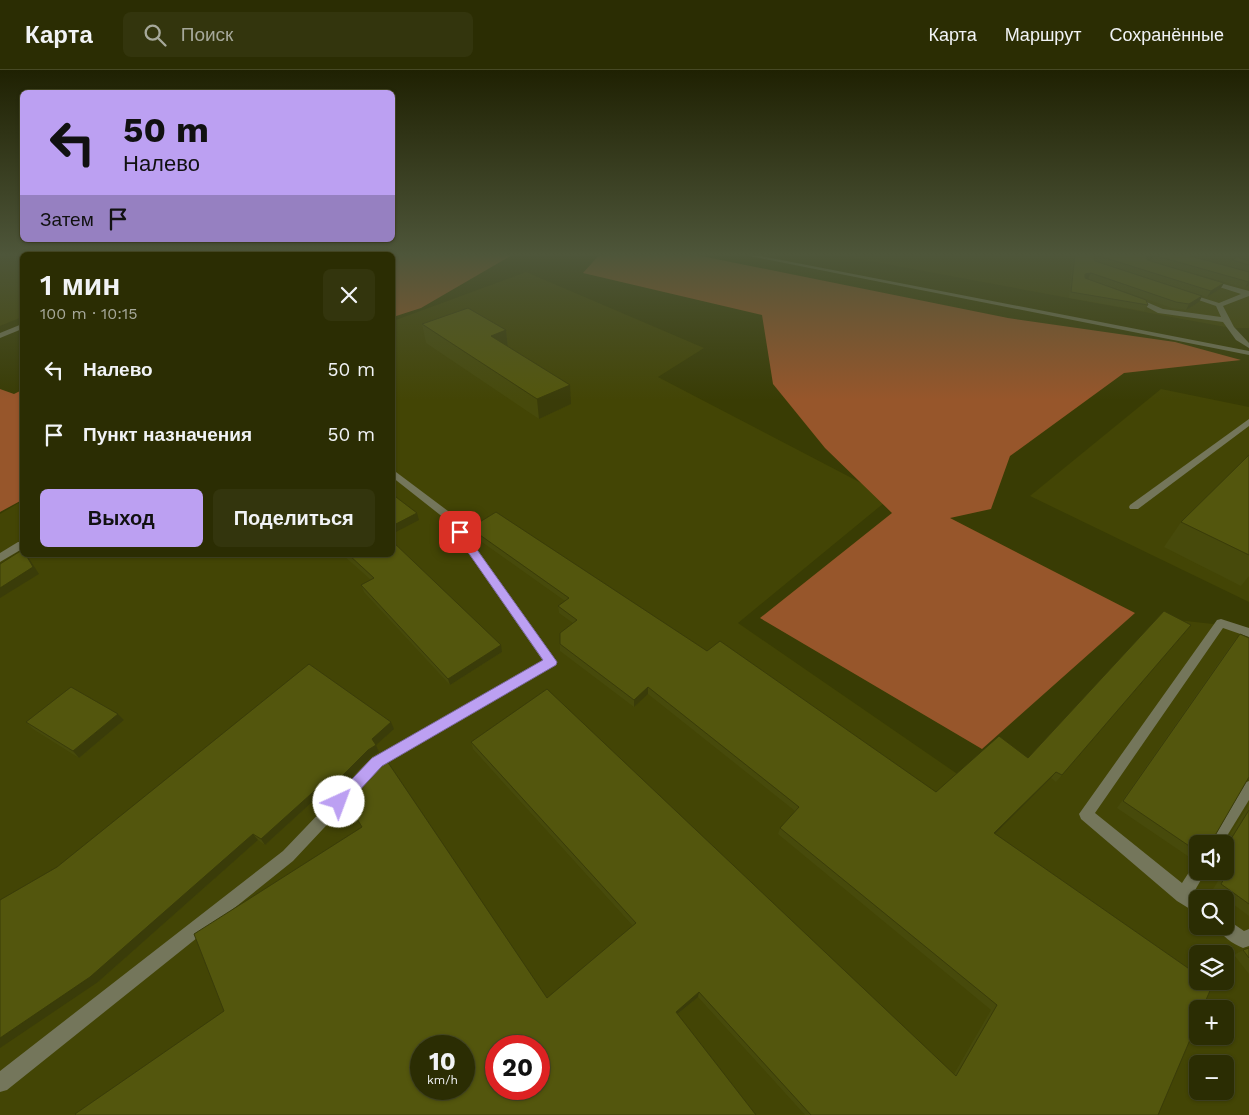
<!DOCTYPE html>
<html lang="ru">
<head>
<meta charset="utf-8">
<style>
	:root { --surface:#2b2d03; --page:#33350d; --text:#f1f3f6; --muted:#a6a89a; --line:#474925; --accent:#bca0f2 }
	body { margin:0; font-family:"Work Sans",sans-serif; background:var(--page); color:var(--text); height:100vh; display:flex; flex-direction:column; font-size:19px; white-space:nowrap }
	* { box-sizing:border-box; margin:0 }
	p { font-size:16px; color:var(--muted) }
	.icon { flex:none; width:28px; height:28px; fill:none; stroke:currentColor; stroke-width:2; stroke-linecap:round; stroke-linejoin:round }
	.map { position:relative; flex:1; overflow:hidden }
	.drawer { position:absolute; left:20px; top:182px; width:375px; height:305px; display:flex; flex-direction:column; background:var(--surface); border-radius:8px; box-shadow:0 1px 4px #0004,0 0 0 1px var(--line) }
	.drawer>* { flex:none }
	.hud { position:absolute; left:20px; top:20px; width:375px; height:152px; border-radius:8px; box-shadow:0 1px 4px #0004,0 0 0 1px var(--line); background:#bca0f2; color:#111; overflow:hidden }
	.fabs { position:absolute; left:1189px; top:765px; display:grid; gap:10px }
	.fabs a { display:grid; place-items:center; width:45px; height:45px; border-radius:8px; background:var(--surface); box-shadow:0 1px 4px #0004,0 0 0 1px var(--line); font-size:25px }
	.speed { position:absolute; left:410px; top:965px; display:flex; gap:10px; font-size:25px; font-weight:700; text-align:center }
	.speed>* { display:grid; place-content:center; width:65px; height:65px; border-radius:50%; background:var(--surface); box-shadow:0 1px 4px #0004,0 0 0 1px var(--line); line-height:1 }
	.speed small { font-size:12px; font-weight:400 }
	.speed .limit { border:8px solid #d22; background:#fff; color:#111 }
	.pin { position:absolute; display:grid; place-items:center; width:42px; height:42px; color:#fff; margin:-21px; border-radius:10px; box-shadow:0 2px 8px #0006 }
	.me { position:absolute; width:55px; margin:-28px; rotate:43deg; stroke-linejoin:round; filter:drop-shadow(0 0 4px #0008) }
	.turn { display:flex; align-items:center; gap:18px; height:105px; padding:0 20px; font-size:22px }
	.turn .icon { width:65px; height:65px; stroke-width:2.5 }
	.turn b { display:block; font-size:35px; line-height:42px }
	.then { display:flex; align-items:center; height:48px; padding:0 20px; background:#0003; gap:10px; font-size:19px }
	.round { display:grid; place-items:center; flex:none; width:52px; height:52px; border-radius:8px; background:var(--page) }
	.head { display:flex; align-items:center; justify-content:space-between; height:85px; padding:0 20px }
	h1 { font-size:30px; font-weight:600; line-height:38px }
	.cta { display:flex; gap:10px; margin-top:auto; padding:10px 20px }
	.cta a { flex:1; height:58px; border-radius:8px; background:var(--accent); color:#111; font-size:20px; font-weight:600; line-height:58px; text-align:center }
	.cta a+a { background:var(--page); color:var(--text) }
	ul { padding:0; list-style:none }
	li { display:flex; align-items:center; gap:15px; height:65px; padding:0 20px }
	li div { flex:1 }
	li b { display:block; font-size:19px }
	li em { font-style:normal }
	header { display:flex; align-items:center; gap:30px; box-sizing:border-box; height:70px; padding:0 25px; background:var(--surface); border-bottom:1px solid var(--line) }
	header strong { font-size:24px }
	nav { display:flex; gap:28px; margin-inline-start:auto; font-size:18px }
	.search { width:350px; height:45px; background:var(--page); display:flex; align-items:center; gap:12px; box-sizing:border-box; padding:0 18px; border-radius:8px; color:var(--muted); font-size:19px }
	.map>svg:first-child { display:block }
	.built { fill:#434505; fill-rule:evenodd }
	.forest { fill:#97562b }
	.lines { fill:none; stroke-linecap:round; stroke-linejoin:round }
	.service { fill:#74765b; fill-rule:evenodd }
	.wall { fill:#474a0b }
	.shaded-wall { fill:#3a3c09 }
	.building { fill:#53560d; stroke:#3a3c09; fill-rule:evenodd }
	.route { fill:#bca0f2; stroke:#7a689d }
</style>
</head>
<body>
<header>
<strong>Карта</strong>
<div class="search"><svg class="icon" aria-label="search" viewBox="0 0 24 24"><circle cx="10" cy="10" r="6"/><path d="M15 15l6 6"/></svg>Поиск</div>
<nav><a>Карта</a><a>Маршрут</a><a>Сохранённые</a></nav>
</header>
<div class="map">
<svg width="1249" height="1045" viewBox="0 0 1249 1045">
	<rect width="100%" height="100%" fill="#393c04"/>
	<g class="built">
		<polygon points="0,184 172,184 22,185 22,247 0,256"/>
		<polygon points="832,184 1249,184 1249,258 1231,258"/>
		<path d="M526 202 704 278 658 307 890 428 738 553 985 723 1027 691 1159 548 1249 558V1045H0V444L22 431V485H392L393 251ZM1198 774H1225V801H1198ZM1198 829H1225V856H1198ZM1198 884H1225V911H1198ZM1198 939H1225V966H1198ZM421 976H464V1019H421ZM496 976H539V1019H496ZM1198 994H1225V1021H1198Z"/>
		<polygon points="1161,319 1249,337 1249,532 1030,426"/>
	</g>
	<g class="forest">
		<polygon points="234,184 502,184 512,185 421,238 393,247 392,185 232,185"/>
		<polygon points="600,184 691,184 1008,248 1175,272 1241,290 1124,303 1010,386 991,439 950,448 1135,543 982,679 760,548 892,443 825,378 773,314 762,245 583,203"/>
		<polygon points="0,319 14,324 22,320 22,430 0,442"/>
	</g>
	<g class="lines">
		<g class="service">
			<polygon points="739,184 751,184 1249,281 1249,285"/>
			<polygon points="1209,210 1249,221 1249,226 1223,236 1234,257 1249,273 1249,278 1236,270 1223,252 1158,243 1132,229 1137,228 1163,239 1221,247 1216,236 1184,225 1187,223 1219,233 1241,224 1207,213 1206,212"/>
			<polygon points="22,254 22,259 0,268 0,263"/>
			<polygon points="1249,349 1249,356 1138,439 1130,439 1129,437 1130,435"/>
			<polygon points="392,399 452,444 555,589 557,592 555,595 382,696 293,791 7,1020 0,1022 0,1001 283,781 372,688 543,591 444,448 392,407"/>
			<polygon points="18,472 22,472 22,479 0,492 0,483"/>
			<polygon points="1221,549 1249,558 1249,567 1223,558 1095,743 1182,813 1193,796 1198,794 1198,801 1206,801 1194,822 1202,829 1198,829 1198,844 1177,831 1081,749 1079,744 1217,550"/>
			<polygon points="1249,711 1249,730 1222,774 1207,774 1244,713"/>
			<path d="M1225 848 1244 861 1249 859V876L1243 878C1233 874 1221 866 1217 856H1225Z"/>
		</g>
	</g>
	<g class="wall">
		<polygon points="1075,184 1183,184 1249,202 1249,215 1245,218 1161,194 1224,213 1220,219 1207,227 1162,213 1202,226 1199,232 1186,240 1172,238 1088,209 1148,235 1144,241 1069,228 1072,190"/>
		<polygon points="1232,190 1249,191 1249,202 1229,196"/>
		<polygon points="422,254 506,260 508,276 571,334 539,349 426,273"/>
		<polygon points="1249,385 1249,506 1241,516 1164,477 1181,452"/>
		<polygon points="470,458 707,581 936,722 1028,688 1191,555 1056,712 1051,708 995,764 1158,1045 805,1045 698,927 678,944 547,928 633,856 473,679 471,672 954,1004 991,940 778,764 780,758 795,741 648,624 634,637 560,581 560,574 573,553 559,543 558,536 565,531 472,465"/>
		<polygon points="343,485 392,485 502,582 450,615 364,522 361,515 371,510"/>
		<polygon points="1240,564 1247,710 1213,769 1227,769 1249,734 1249,846 1213,819 1220,808 1210,801 1225,801 1225,774 1198,774 1198,793 1117,738 1234,571"/>
		<polygon points="118,644 124,650 79,688 33,659 26,652"/>
		<polygon points="394,659 376,675 379,682 371,687 339,720 334,712 265,775 258,770 98,912 57,797"/>
		<polygon points="1249,878 1249,904 1234,885 1243,880"/>
	</g>
	<g class="shaded-wall">
		<polygon points="1153,185 1151,191 1143,193 1146,187"/>
		<polygon points="1091,203 1088,209 1083,210 1085,204"/>
		<polygon points="1248,212 1249,212 1249,215 1245,218"/>
		<polygon points="1224,213 1220,219 1207,227 1211,221"/>
		<polygon points="1202,226 1199,232 1186,240 1189,234"/>
		<polygon points="506,260 508,279 491,266"/>
		<polygon points="570,315 571,334 539,349 537,329"/>
		<polygon points="417,443 419,450 392,464 392,456"/>
		<polygon points="26,485 28,487 39,504 0,528 0,518"/>
		<polygon points="501,575 502,582 450,615 448,609"/>
		<polygon points="648,617 648,624 634,637 634,630"/>
		<polygon points="118,644 124,650 79,688 73,681"/>
		<polygon points="391,652 394,659 375,676 372,669"/>
		<polygon points="376,675 379,682 371,687 339,720 335,713 368,680"/>
		<polygon points="1056,702 1051,708 990,769 994,763"/>
		<polygon points="331,706 334,712 265,775 261,769"/>
		<polygon points="253,764 258,770 98,912 0,978 0,968"/>
		<polygon points="699,922 698,927 675,946 676,942"/>
	</g>
	<g class="building">
		<polygon points="1075,184 1183,184 1249,202 1249,212 1153,185 1146,187 1147,190 1224,213 1211,221 1096,185 1094,187 1095,191 1202,226 1189,234 1176,232 1091,203 1085,204 1085,208 1146,230 1148,235 1071,222"/>
		<polygon points="1237,187 1249,191 1249,195 1232,190"/>
		<polygon points="468,238 506,260 491,266 570,315 537,329 422,254"/>
		<polygon points="1249,385 1249,485 1181,452"/>
		<polygon points="392,424 417,443 392,456"/>
		<path d="M496 442 707 581 720 571 936 722 999 666 1028 688 1164 541 1191 555 1062 705 1056 702 994 763 1198 905V911H1206L1212 916 1202 939H1198V951L1158 1045H811L699 922 676 942 756 1045H76L75 1044 224 941 194 864 362 757 345 729 380 691 385 688 547 928 636 853 471 672 547 619 956 1006 997 935 780 758 799 737 648 617 634 630 560 574V563L577 550 558 536 569 528 470 458ZM421 976H464V1019H421ZM496 976H539V1019H496Z"/>
		<polygon points="392,471 501,575 448,609 361,515 374,508 349,485 392,485"/>
		<polygon points="22,480 22,485 26,485 33,497 0,518 0,494"/>
		<polygon points="1240,564 1249,568 1249,707 1213,769 1231,769 1249,740 1249,834 1221,814 1228,802 1225,800 1225,774 1198,774 1198,782 1123,731"/>
		<polygon points="309,594 391,652 372,669 376,675 368,680 335,713 331,706 261,769 253,764 90,907 0,968 0,830 57,797"/>
		<polygon points="71,617 118,644 73,681 26,652"/>
		<polygon points="1249,878 1249,888 1243,880"/>
	</g>
	<linearGradient id="sky" x2="0" y2="1"><stop stop-color="#1f2102"/><stop offset="0.56" stop-color="#4e563a"/><stop offset="1" stop-color="#4e563a" stop-opacity="0"/></linearGradient>
	<rect width="1249" height="330" fill="url(#sky)"/>
	<polygon class="route" points="460,459 463,460 557,592 556,595 382,696 344,737 339,739 334,737 332,732 334,728 372,688 543,590 456,465 454,462"/>
</svg>
<div class="fabs">
<a><svg class="icon" aria-label="sound" viewBox="0 0 24 24"><path d="M4 9h4l5-4v14l-5-4H4zM17 9q2 3 0 6"/></svg></a>
<a><svg class="icon" aria-label="search" viewBox="0 0 24 24"><circle cx="10" cy="10" r="6"/><path d="M15 15l6 6"/></svg></a>
<a><svg class="icon" aria-label="layers" viewBox="0 0 24 24"><path d="M12 4l9 5-9 5-9-5zM3 14l9 5 9-5"/></svg></a>
<a>+</a>
<a>−</a>
</div>
<div class="speed"><div>10<small>km/h</small></div><div class="limit">20</div></div>
<div class="pin" style="left:460px;top:462px;background:#d93025"><svg class="icon" aria-label="arrive" viewBox="0 0 24 24"><path d="M6 21V4h12l-3 4 3 4H6"/></svg></div>
<svg class="me" style="left:339px;top:732px" viewBox="-20 -20 40 40"><circle r="19" fill="#fff"/><path d="M0-13L10 11 0 6-10 11z" fill="#bca0f2"/></svg>
<div class="hud">
<div class="turn"><svg class="icon" aria-label="left" viewBox="0 0 24 24"><path d="M17 20v-9H6M10 6l-5 5 5 5"/></svg><div><b>50 m</b>Налево</div></div>
<div class="then">Затем<svg class="icon" aria-label="arrive" viewBox="0 0 24 24"><path d="M6 21V4h12l-3 4 3 4H6"/></svg></div>
</div>
<section class="drawer">
<div class="head"><div><h1>1 мин</h1><p>100 m · 10:15</p></div><a class="round"><svg class="icon" aria-label="close" viewBox="0 0 24 24"><path d="M6 6l12 12M18 6L6 18"/></svg></a></div>
<ul>
<li><svg class="icon" aria-label="left" viewBox="0 0 24 24"><path d="M17 20v-9H6M10 6l-5 5 5 5"/></svg><div><b>Налево</b></div><em>50 m</em></li>
<li><svg class="icon" aria-label="arrive" viewBox="0 0 24 24"><path d="M6 21V4h12l-3 4 3 4H6"/></svg><div><b>Пункт назначения</b></div><em>50 m</em></li>
</ul>
<div class="cta"><a>Выход</a><a>Поделиться</a></div>
</section>
</div>
</body>
</html>
